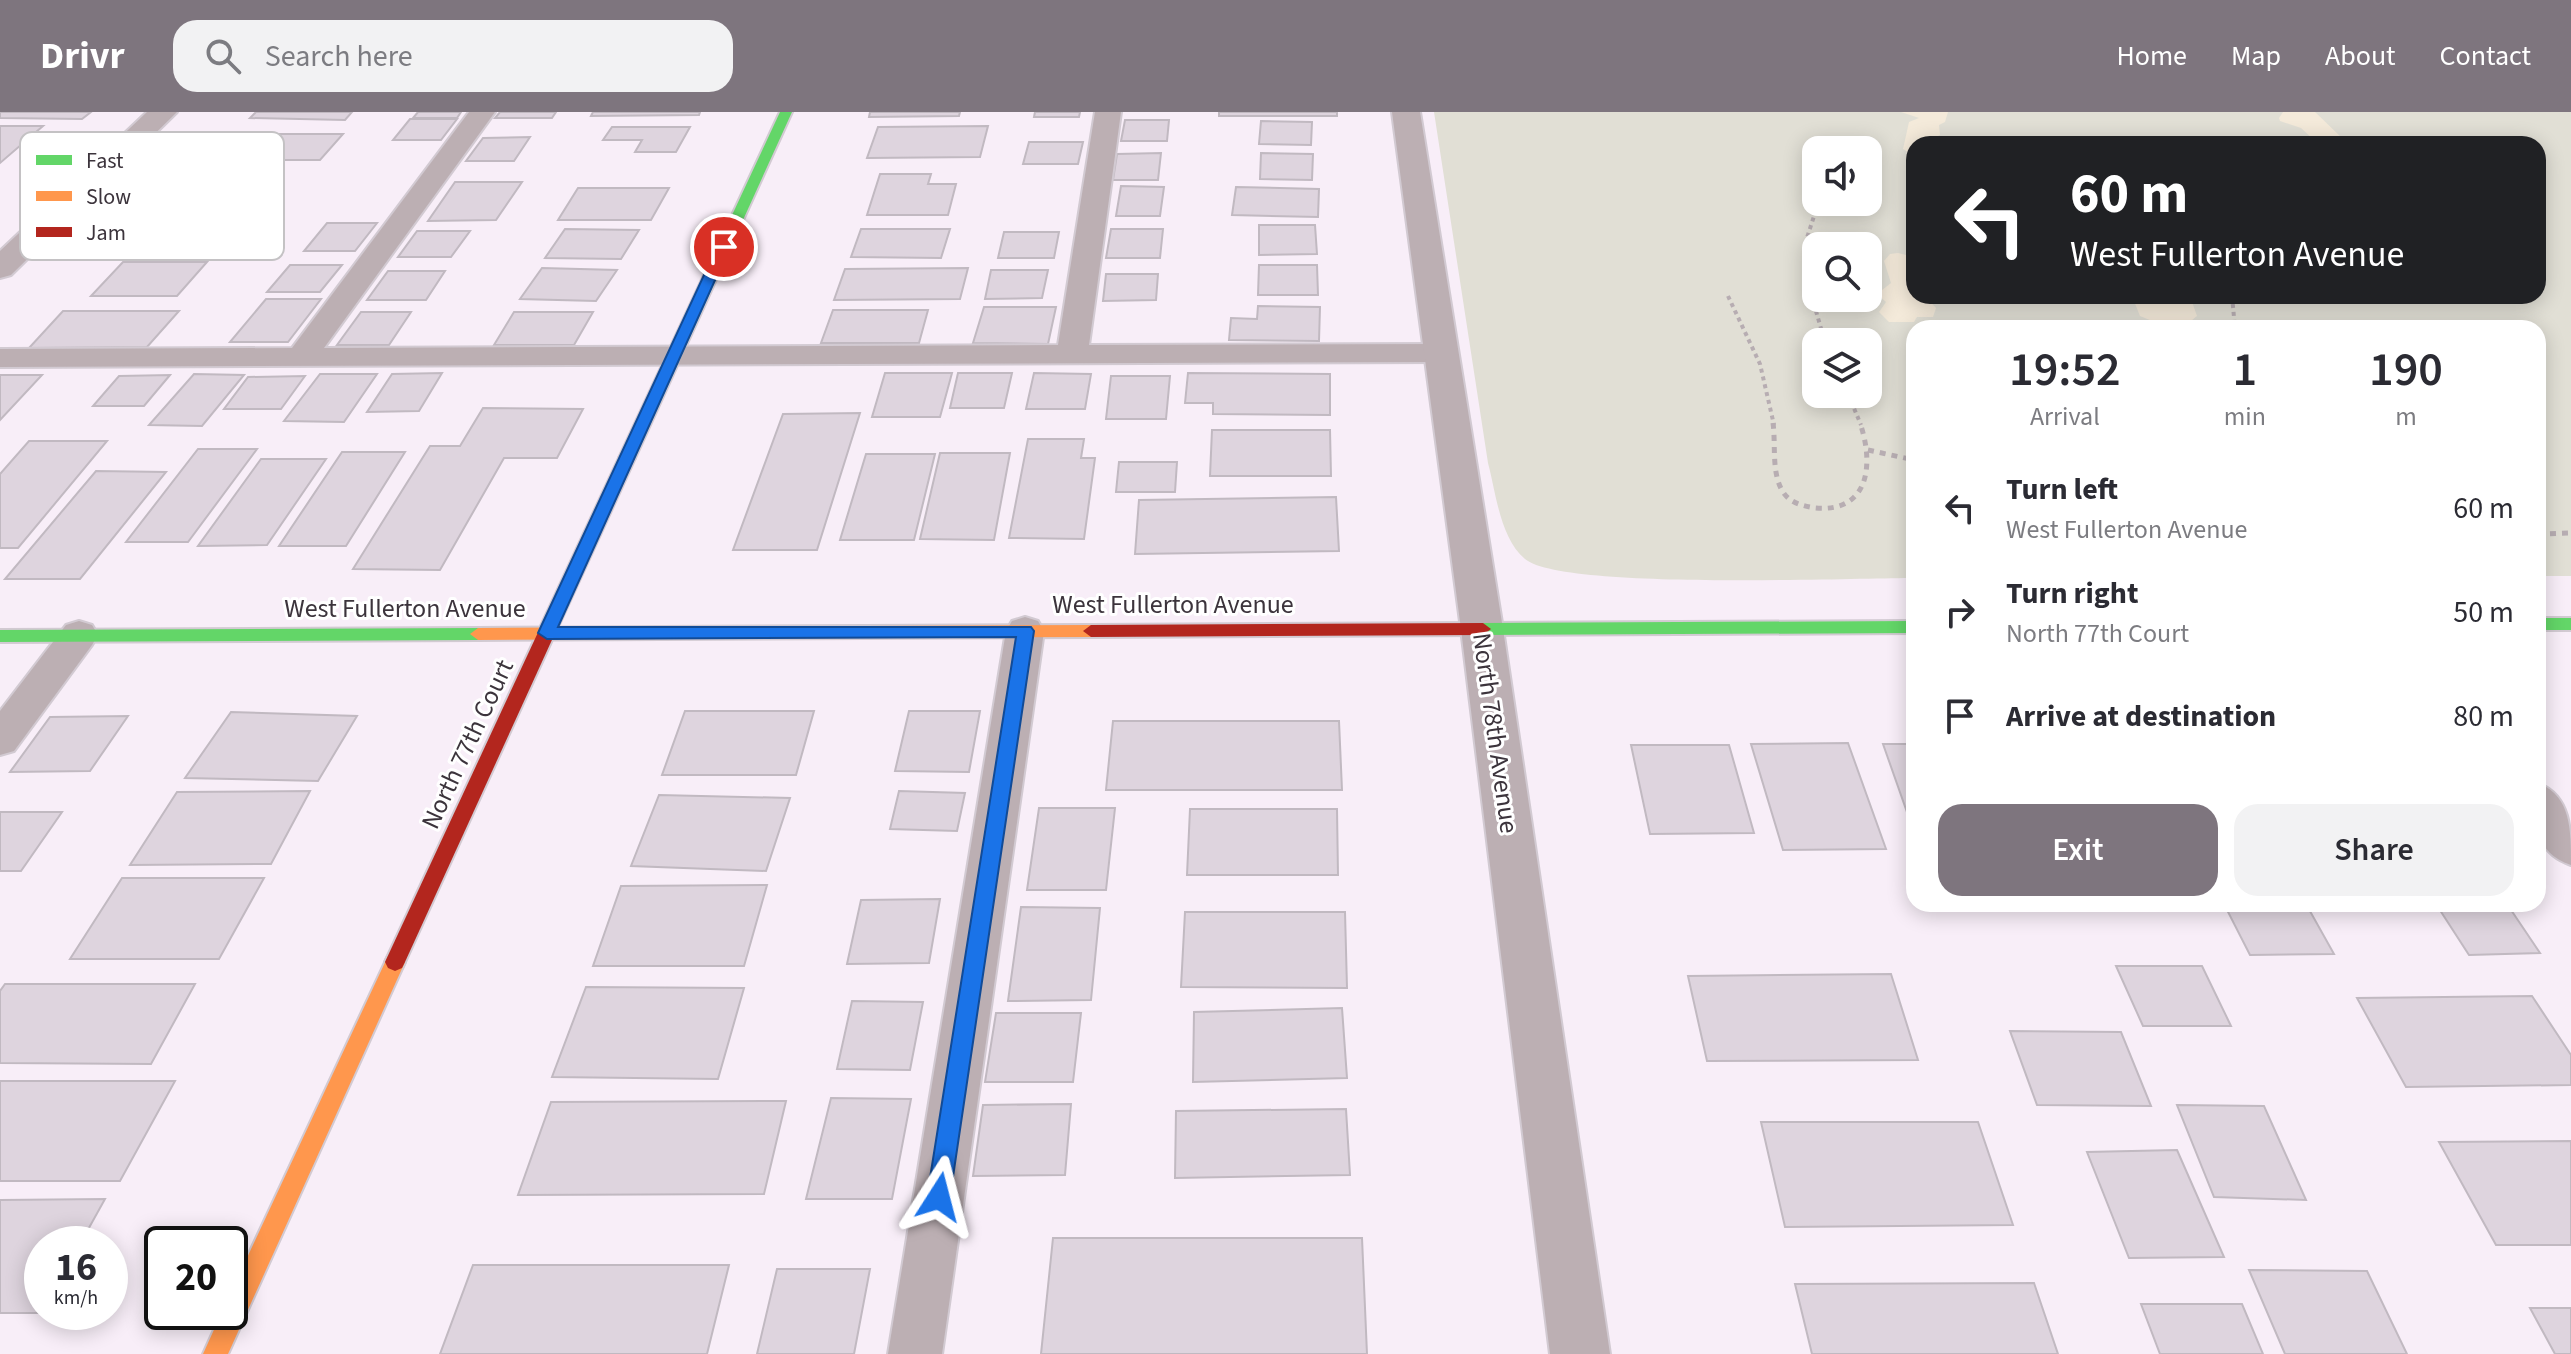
<!DOCTYPE html>
<html lang="en">
<head>
<meta charset="utf-8">
<style>
	:root { --surface:#fff; --page:#f2f2f3; --text:#2b2b33; --muted:#7c7c81; --accent:#7e757e }
	body { margin:0; font-family:"Source Sans 3",sans-serif; background:var(--page); color:var(--text); height:100vh; display:flex; flex-direction:column; font-size:30px; white-space:nowrap }
	* { box-sizing:border-box; margin:0 }
	p { font-size:26px; color:var(--muted) }
	.icon { flex:none; width:44px; height:44px; fill:none; stroke:currentColor; stroke-width:2; stroke-linecap:round; stroke-linejoin:round }
	.map { position:relative; flex:1; overflow:hidden }
	.panel { position:absolute; left:1906px; top:208px; width:640px; height:592px; display:flex; flex-direction:column; background:var(--surface); border-radius:24px; box-shadow:0 4px 20px #0003 }
	.panel>* { flex:none }
	.banner { position:absolute; left:1906px; top:24px; width:640px; height:168px; border-radius:24px; box-shadow:0 4px 20px #0003; background:#202124; color:#fff; overflow:hidden }
	.buttons { position:absolute; left:1802px; top:24px; display:grid; gap:16px }
	.buttons a { display:grid; place-items:center; width:80px; height:80px; border-radius:16px; background:var(--surface); box-shadow:0 4px 20px #0003; font-size:40px }
	.speed { position:absolute; left:24px; top:1114px; display:flex; gap:16px; font-size:40px; font-weight:700; text-align:center }
	.speed>* { display:grid; place-content:center; width:104px; height:104px; border-radius:50%; background:var(--surface); box-shadow:0 4px 20px #0003; line-height:1 }
	.speed small { font-size:20px; font-weight:400 }
	.speed .limit { border:4px solid #111; border-radius:12px; background:#fff; color:#111 }
	.pin { position:absolute; display:grid; place-items:center; width:68px; height:68px; color:#fff; margin:-34px; border:4px solid #fff; border-radius:50%; box-shadow:0 2px 8px #0007 }
	.me { position:absolute; width:88px; margin:-44px; rotate:9deg; stroke-linejoin:round; filter:drop-shadow(0 0 6px #0008) }
	.turn { display:flex; align-items:center; gap:28px; height:168px; padding:0 32px; font-size:36px }
	.turn .icon { width:104px; height:104px; stroke-width:2.5 }
	.turn b { display:block; font-size:56px; line-height:68px }
	.eta { display:flex; justify-content:space-evenly; align-items:center; height:136px; text-align:center }
	.eta b { font-size:48px; font-weight:600; line-height:56px }
	.primary-button { display:flex; gap:16px; margin-top:auto; padding:16px 32px }
	.primary-button a { flex:1; height:92px; border-radius:24px; background:var(--accent); color:#fff; font-size:32px; font-weight:600; line-height:92px; text-align:center }
	.primary-button a+a { background:var(--page); color:var(--text) }
	ul { padding:0; list-style:none }
	li { display:flex; align-items:center; gap:24px; height:104px; padding:0 32px }
	li div { flex:1 }
	li b { display:block; font-size:30px }
	li em { font-style:normal }
	header { display:flex; align-items:center; gap:48px; box-sizing:border-box; height:112px; padding:0 40px; background:var(--accent); color:#fff }
	header strong { font-size:38px }
	nav { display:flex; gap:44px; margin-inline-start:auto; font-size:28px }
	.search { width:560px; height:72px; background:var(--page); display:flex; align-items:center; gap:20px; box-sizing:border-box; padding:0 28px; border-radius:24px; color:var(--muted); font-size:30px }
	.map>svg:first-child { display:block }
	.green { fill:#e1dfd5; fill-rule:evenodd }
	.sand { fill:#f4eada }
	.building { fill:#ded4de; stroke:#c1b9c1; stroke-width:2 }
	.lines { fill:none; stroke-linecap:round; stroke-linejoin:round }
	.lane-casing { stroke:#d2cad2; stroke-width:4 }
	.street-casing { stroke:#d2cad2; stroke-width:4 }
	.fast-casing { stroke:#d2cad2; stroke-width:4 }
	.slow-casing { stroke:#d2cad2; stroke-width:4 }
	.jam-casing { stroke:#d2cad2; stroke-width:4 }
	.path-far1 { stroke:#b7adb2; stroke-width:4; stroke-dasharray:4 4; stroke-linecap:butt }
	.path { stroke:#b7adb2; stroke-width:5; stroke-dasharray:6 6; stroke-linecap:butt }
	.lane { fill:#bcafb3; fill-rule:evenodd }
	.street { fill:#bcafb3; fill-rule:evenodd }
	.fast { fill:#63d668; fill-rule:evenodd }
	.slow { fill:#ff974d; fill-rule:evenodd }
	.jam { fill:#b3261e; fill-rule:evenodd }
	.route { fill:#1a73e8; stroke:#114b97; stroke-width:2 }
	.labels { text-anchor:middle; stroke-width:6; stroke-linejoin:round; paint-order:stroke }
	.street-label { font-size:26px; fill:#3c343c; stroke:#fff }
	.key { fill:#fff; stroke:#c4c2c4; stroke-width:2 }
	.key-label { font-size:22px; fill:#3c343c }
</style>
</head>
<body>
<header>
<strong>Drivr</strong>
<div class="search"><svg class="icon" aria-label="search" viewBox="0 0 24 24"><circle cx="10" cy="10" r="6"/><path d="M15 15l6 6"/></svg>Search here</div>
<nav><a>Home</a><a>Map</a><a>About</a><a>Contact</a></nav>
</header>
<div class="map">
<svg width="2571" height="1242" viewBox="0 0 2571 1242">
	<rect width="100%" height="100%" fill="#f8eef8"/>
	<path class="green" d="M1434 0H2571V464H2538V216H1914V466C1851 466 1561 478 1525 447 1500 426 1496 381 1488 351ZM1914 32H2538V184H1914ZM1816 38H1868V90H1816ZM1816 134H1868V186H1816ZM1816 230H1868V282H1816Z"/>
	<g class="sand">
		<polygon points="1901,0 1948,0 1945,10 1939,13 1940,23 1932,27 1937,32 1914,32 1914,44 1903,37 1909,10 1919,6"/>
		<polygon points="2283,0 2315,0 2342,26 2314,28 2301,16 2280,9 2279,6"/>
		<polygon points="1898,141 1914,145 1914,184 1925,184 1936,196 1933,205 1917,205 1914,210 1889,210 1879,200 1886,190 1877,182 1891,171 1884,149 1890,142"/>
		<polygon points="2132,184 2190,184 2197,204 2191,209 2191,216 2157,216 2157,211 2140,204"/>
	</g>
	<g class="building">
		<polygon points="0,0 91,0 82,7 0,6"/>
		<polygon points="256,0 352,0 345,8 250,6"/>
		<polygon points="418,0 461,0 457,6 413,6"/>
		<polygon points="500,0 556,0 552,6 495,6"/>
		<polygon points="593,0 700,0 699,3 591,4"/>
		<polygon points="870,0 960,0 959,4 869,5"/>
		<polygon points="1035,0 1080,0 1079,5 1034,5"/>
		<rect x="1219" y="0" width="118" height="4"/>
		<polygon points="410,7 457,7 441,28 393,28"/>
		<polygon points="1125,8 1169,8 1167,29 1121,29"/>
		<polygon points="1261,9 1312,10 1311,33 1259,32"/>
		<polygon points="0,14 43,14 0,51"/>
		<polygon points="988,14 980,45 867,46 878,15"/>
		<polygon points="612,15 690,15 676,40 635,40 642,28 603,28"/>
		<polygon points="237,22 343,22 320,48 213,48"/>
		<polygon points="530,25 514,49 466,49 483,26"/>
		<polygon points="1029,30 1083,30 1078,52 1023,52"/>
		<polygon points="1161,41 1158,68 1113,68 1117,42"/>
		<polygon points="1261,41 1313,42 1312,68 1260,67"/>
		<polygon points="880,62 931,62 928,72 956,72 948,103 867,103"/>
		<polygon points="455,70 522,70 496,108 428,109"/>
		<polygon points="1121,74 1164,75 1160,104 1116,104"/>
		<polygon points="1236,75 1319,77 1318,105 1232,103"/>
		<polygon points="578,76 669,76 651,108 558,108"/>
		<polygon points="327,111 377,111 355,139 304,139"/>
		<polygon points="1259,113 1315,113 1317,142 1259,143"/>
		<polygon points="565,117 639,118 621,147 545,146"/>
		<polygon points="861,117 950,117 941,146 851,145"/>
		<polygon points="1111,117 1163,117 1160,146 1106,146"/>
		<polygon points="417,119 470,119 451,145 398,145"/>
		<polygon points="1004,120 1059,120 1054,146 998,146"/>
		<polygon points="123,150 207,150 177,184 91,184"/>
		<polygon points="290,153 342,153 320,180 267,180"/>
		<polygon points="1259,153 1317,153 1318,183 1258,183"/>
		<polygon points="542,156 617,158 596,189 520,187"/>
		<polygon points="968,156 960,187 834,188 845,157"/>
		<polygon points="991,158 1048,158 1042,186 985,187"/>
		<polygon points="388,159 445,159 426,188 367,188"/>
		<polygon points="1106,162 1158,162 1156,188 1103,189"/>
		<polygon points="266,187 321,187 288,230 230,230"/>
		<polygon points="1258,194 1320,195 1319,229 1229,228 1231,206 1257,207"/>
		<polygon points="984,195 1056,195 1048,232 973,231"/>
		<polygon points="833,198 928,198 919,231 821,231"/>
		<polygon points="63,199 179,199 147,235 29,236"/>
		<polygon points="361,200 411,200 389,233 337,233"/>
		<polygon points="514,200 593,200 574,233 494,233"/>
		<polygon points="442,261 419,299 367,300 392,262"/>
		<polygon points="885,261 952,261 940,305 872,305"/>
		<polygon points="958,261 1012,261 1004,296 950,296"/>
		<polygon points="1034,261 1091,262 1085,297 1026,297"/>
		<polygon points="1188,261 1330,262 1330,303 1213,302 1213,291 1185,291"/>
		<polygon points="194,262 244,263 202,314 149,313"/>
		<polygon points="320,262 377,262 344,310 284,309"/>
		<polygon points="0,263 42,263 0,308"/>
		<polygon points="170,263 144,294 93,294 119,264"/>
		<polygon points="305,264 281,297 224,297 248,265"/>
		<polygon points="1111,264 1170,264 1166,307 1106,307"/>
		<polygon points="483,296 583,297 557,346 504,346 440,458 353,457 430,334 460,334"/>
		<polygon points="860,301 817,438 733,438 783,302"/>
		<polygon points="1212,318 1330,318 1331,364 1210,364"/>
		<polygon points="1028,327 1084,327 1081,346 1095,346 1084,427 1009,426"/>
		<polygon points="29,329 107,329 18,436 0,436 0,362"/>
		<polygon points="198,337 257,337 188,430 126,430"/>
		<polygon points="342,340 405,340 346,434 279,434"/>
		<polygon points="940,341 1010,341 994,428 920,427"/>
		<polygon points="866,342 935,342 914,428 840,428"/>
		<polygon points="261,347 326,347 267,433 198,434"/>
		<polygon points="1119,350 1177,350 1175,380 1116,380"/>
		<polygon points="96,359 166,360 80,467 5,467"/>
		<polygon points="1336,385 1339,439 1135,442 1139,388"/>
		<polygon points="685,599 814,599 796,663 662,663"/>
		<polygon points="909,599 980,599 969,660 895,659"/>
		<polygon points="231,600 357,604 318,669 185,666"/>
		<polygon points="128,604 90,659 10,660 50,605"/>
		<polygon points="1113,609 1339,609 1342,678 1106,678"/>
		<polygon points="1848,631 1886,737 1783,738 1751,632"/>
		<polygon points="1883,632 1914,632 1914,703 1908,703"/>
		<polygon points="1631,633 1729,633 1754,721 1650,722"/>
		<polygon points="310,679 271,752 130,753 177,680"/>
		<polygon points="899,679 965,681 957,719 890,717"/>
		<polygon points="659,683 790,686 766,759 631,754"/>
		<polygon points="1039,696 1115,696 1106,778 1027,778"/>
		<polygon points="1190,697 1337,697 1338,763 1187,763"/>
		<polygon points="0,700 62,700 21,759 0,759"/>
		<polygon points="122,766 264,766 219,847 70,847"/>
		<polygon points="767,773 744,854 593,854 621,774"/>
		<polygon points="940,787 929,851 847,852 861,788"/>
		<polygon points="2224,792 2306,792 2334,842 2250,843"/>
		<polygon points="2436,792 2507,792 2540,841 2469,843"/>
		<polygon points="1021,795 1100,796 1091,888 1008,889"/>
		<polygon points="1185,800 1345,800 1347,876 1181,875"/>
		<polygon points="2116,854 2202,854 2231,914 2143,914"/>
		<polygon points="1891,862 1918,948 1707,949 1688,864"/>
		<polygon points="5,872 195,872 151,952 0,951 0,879"/>
		<polygon points="586,875 744,876 718,967 552,965"/>
		<polygon points="2532,884 2571,943 2571,973 2406,975 2357,886"/>
		<polygon points="852,889 923,890 910,958 837,957"/>
		<polygon points="1342,896 1347,966 1193,970 1194,900"/>
		<polygon points="996,901 1081,901 1073,970 985,970"/>
		<polygon points="2010,919 2121,920 2151,994 2037,993"/>
		<polygon points="0,969 175,969 120,1069 0,1069"/>
		<polygon points="831,986 911,987 892,1087 806,1087"/>
		<polygon points="786,989 764,1082 518,1083 551,990"/>
		<polygon points="1071,992 1065,1063 973,1064 983,993"/>
		<polygon points="2177,993 2264,994 2306,1088 2214,1085"/>
		<polygon points="1346,997 1350,1063 1175,1066 1176,999"/>
		<polygon points="1761,1010 1978,1010 2013,1113 1785,1115"/>
		<polygon points="2571,1029 2571,1133 2496,1133 2439,1030"/>
		<polygon points="2177,1038 2224,1145 2129,1146 2087,1040"/>
		<polygon points="105,1087 80,1132 42,1132 42,1201 0,1201 0,1088"/>
		<polygon points="1053,1126 1362,1126 1367,1242 1041,1242"/>
		<polygon points="473,1153 729,1153 707,1242 440,1242"/>
		<polygon points="777,1157 870,1157 854,1242 757,1242"/>
		<polygon points="2249,1158 2367,1159 2407,1242 2285,1242"/>
		<polygon points="2034,1171 2058,1242 1812,1242 1795,1172"/>
		<polygon points="2141,1192 2242,1192 2263,1242 2160,1242"/>
		<polygon points="2530,1196 2571,1196 2571,1242 2555,1242"/>
	</g>
	<g class="lines">
		<g class="lane-casing">
			<g id="lane">
				<polygon points="469,0 495,0 324,236 1058,233 1095,0 1121,0 1089,233 1442,232 1453,234 1457,241 1453,248 1442,250 0,255 0,237 292,236"/>
				<polygon points="1025,505 1038,509 1044,519 942,1242 888,1242 1006,519 1012,509"/>
				<polygon points="79,509 92,513 98,523 92,533 14,639 0,643 0,599 66,513"/>
			</g>
		</g>
		<g class="street-casing">
			<g id="street">
				<polygon points="147,0 177,0 11,163 0,166 0,139"/>
				<polygon points="1392,0 1420,0 1503,517 1610,1242 1550,1242 1461,517"/>
				<path d="M2538 671C2571 684 2571 717 2571 753 2530 739 2538 707 2538 671Z"/>
			</g>
		</g>
		<g class="fast-casing">
			<g id="fast">
				<polygon points="780,0 792,0 635,346 632,349 622,349 619,346"/>
				<rect x="2538" y="506" width="33" height="12"/>
				<polygon points="1914,509 1914,521 1483,523 1475,517 1483,511"/>
				<polygon points="478,516 486,522 478,528 0,530 0,518"/>
			</g>
		</g>
		<g class="slow-casing">
			<g id="slow">
				<polygon points="1091,513 1099,519 1091,525 478,528 470,522 478,516"/>
				<polygon points="395,841 402,844 405,850 228,1242 203,1242 222,1200 230,1200 230,1182 388,844"/>
			</g>
		</g>
		<g class="jam-casing">
			<g id="jam">
				<polygon points="627,341 635,346 405,850 402,856 395,859 388,856 385,850 619,346"/>
				<polygon points="1483,511 1491,517 1483,523 1091,525 1083,519 1091,513"/>
			</g>
		</g>
		<g class="path-far1">
			<polyline points="1816,98 1804,135 1811,182 1825,230"/>
			<polyline points="1728,184 1760,252 1774,313"/>
			<polyline points="2232,184 2235,216"/>
			<polyline points="1848,282 1861,313"/>
		</g>
		<g class="path">
			<path d="M1773 311C1776 333 1771 361 1783 380 1790 391 1803 394 1815 396 1870 401 1874 351 1860 311"/>
			<polyline points="1868,338 1914,348"/>
			<polyline points="2538,422 2571,421"/>
		</g>
		<use href="#lane" class="lane"/>
		<use href="#street" class="street"/>
		<use href="#fast" class="fast"/>
		<use href="#slow" class="slow"/>
		<use href="#jam" class="jam"/>
	</g>
	<polygon class="route" points="724,131 730,135 558,515 1031,515 1034,519 950,1085 947,1093 939,1096 930,1093 927,1085 1016,525 547,527 538,521 717,135"/>
	<g class="labels">
		<g class="street-label">
			<text x="1173" y="501">West Fullerton Avenue</text>
			<text x="405" y="505">West Fullerton Avenue</text>
			<text transform="translate(1496 621) rotate(82)" y="9">North 78th Avenue</text>
			<text transform="translate(467 632) rotate(-65)" y="9">North 77th Court</text>
		</g>
	</g>
	<rect x="20" y="20" width="264" height="128" rx="12" class="key"/>
	<rect x="36" y="43" width="36" height="10" fill="#63d668"/>
	<rect x="36" y="79" width="36" height="10" fill="#ff974d"/>
	<rect x="36" y="115" width="36" height="10" fill="#b3261e"/>
	<g class="key-label">
		<text x="86" y="56">Fast</text>
		<text x="86" y="92">Slow</text>
		<text x="86" y="128">Jam</text>
	</g>
</svg>
<div class="buttons">
<a><svg class="icon" aria-label="sound" viewBox="0 0 24 24"><path d="M4 9h4l5-4v14l-5-4H4zM17 9q2 3 0 6"/></svg></a>
<a><svg class="icon" aria-label="search" viewBox="0 0 24 24"><circle cx="10" cy="10" r="6"/><path d="M15 15l6 6"/></svg></a>
<a><svg class="icon" aria-label="layers" viewBox="0 0 24 24"><path d="M12 4l9 5-9 5-9-5zM3 14l9 5 9-5"/></svg></a>
</div>
<div class="speed"><div>16<small>km/h</small></div><div class="limit">20</div></div>
<div class="pin" style="left:724px;top:135px;background:#d93025"><svg class="icon" aria-label="arrive" viewBox="0 0 24 24"><path d="M6 21V4h12l-3 4 3 4H6"/></svg></div>
<svg class="me" style="left:939px;top:1085px" viewBox="-20 -20 40 40"><path d="M0-17L14 15 0 8-14 15z" fill="#1a73e8" stroke="#fff" stroke-width="4"/></svg>
<div class="banner">
<div class="turn"><svg class="icon" aria-label="left" viewBox="0 0 24 24"><path d="M17 20v-9H6M10 6l-5 5 5 5"/></svg><div><b>60 m</b>West Fullerton Avenue</div></div>
</div>
<section class="panel">
<div class="eta">
<div><b>19:52</b><p>Arrival</p></div>
<div><b>1</b><p>min</p></div>
<div><b>190</b><p>m</p></div>
</div>
<ul>
<li><svg class="icon" aria-label="left" viewBox="0 0 24 24"><path d="M17 20v-9H6M10 6l-5 5 5 5"/></svg><div><b>Turn left</b><p>West Fullerton Avenue</p></div><em>60 m</em></li>
<li><svg class="icon" aria-label="right" viewBox="0 0 24 24"><path d="M7 20v-9h11M14 6l5 5-5 5"/></svg><div><b>Turn right</b><p>North 77th Court</p></div><em>50 m</em></li>
<li><svg class="icon" aria-label="arrive" viewBox="0 0 24 24"><path d="M6 21V4h12l-3 4 3 4H6"/></svg><div><b>Arrive at destination</b></div><em>80 m</em></li>
</ul>
<div class="primary-button"><a>Exit</a><a>Share</a></div>
</section>
</div>
</body>
</html>
